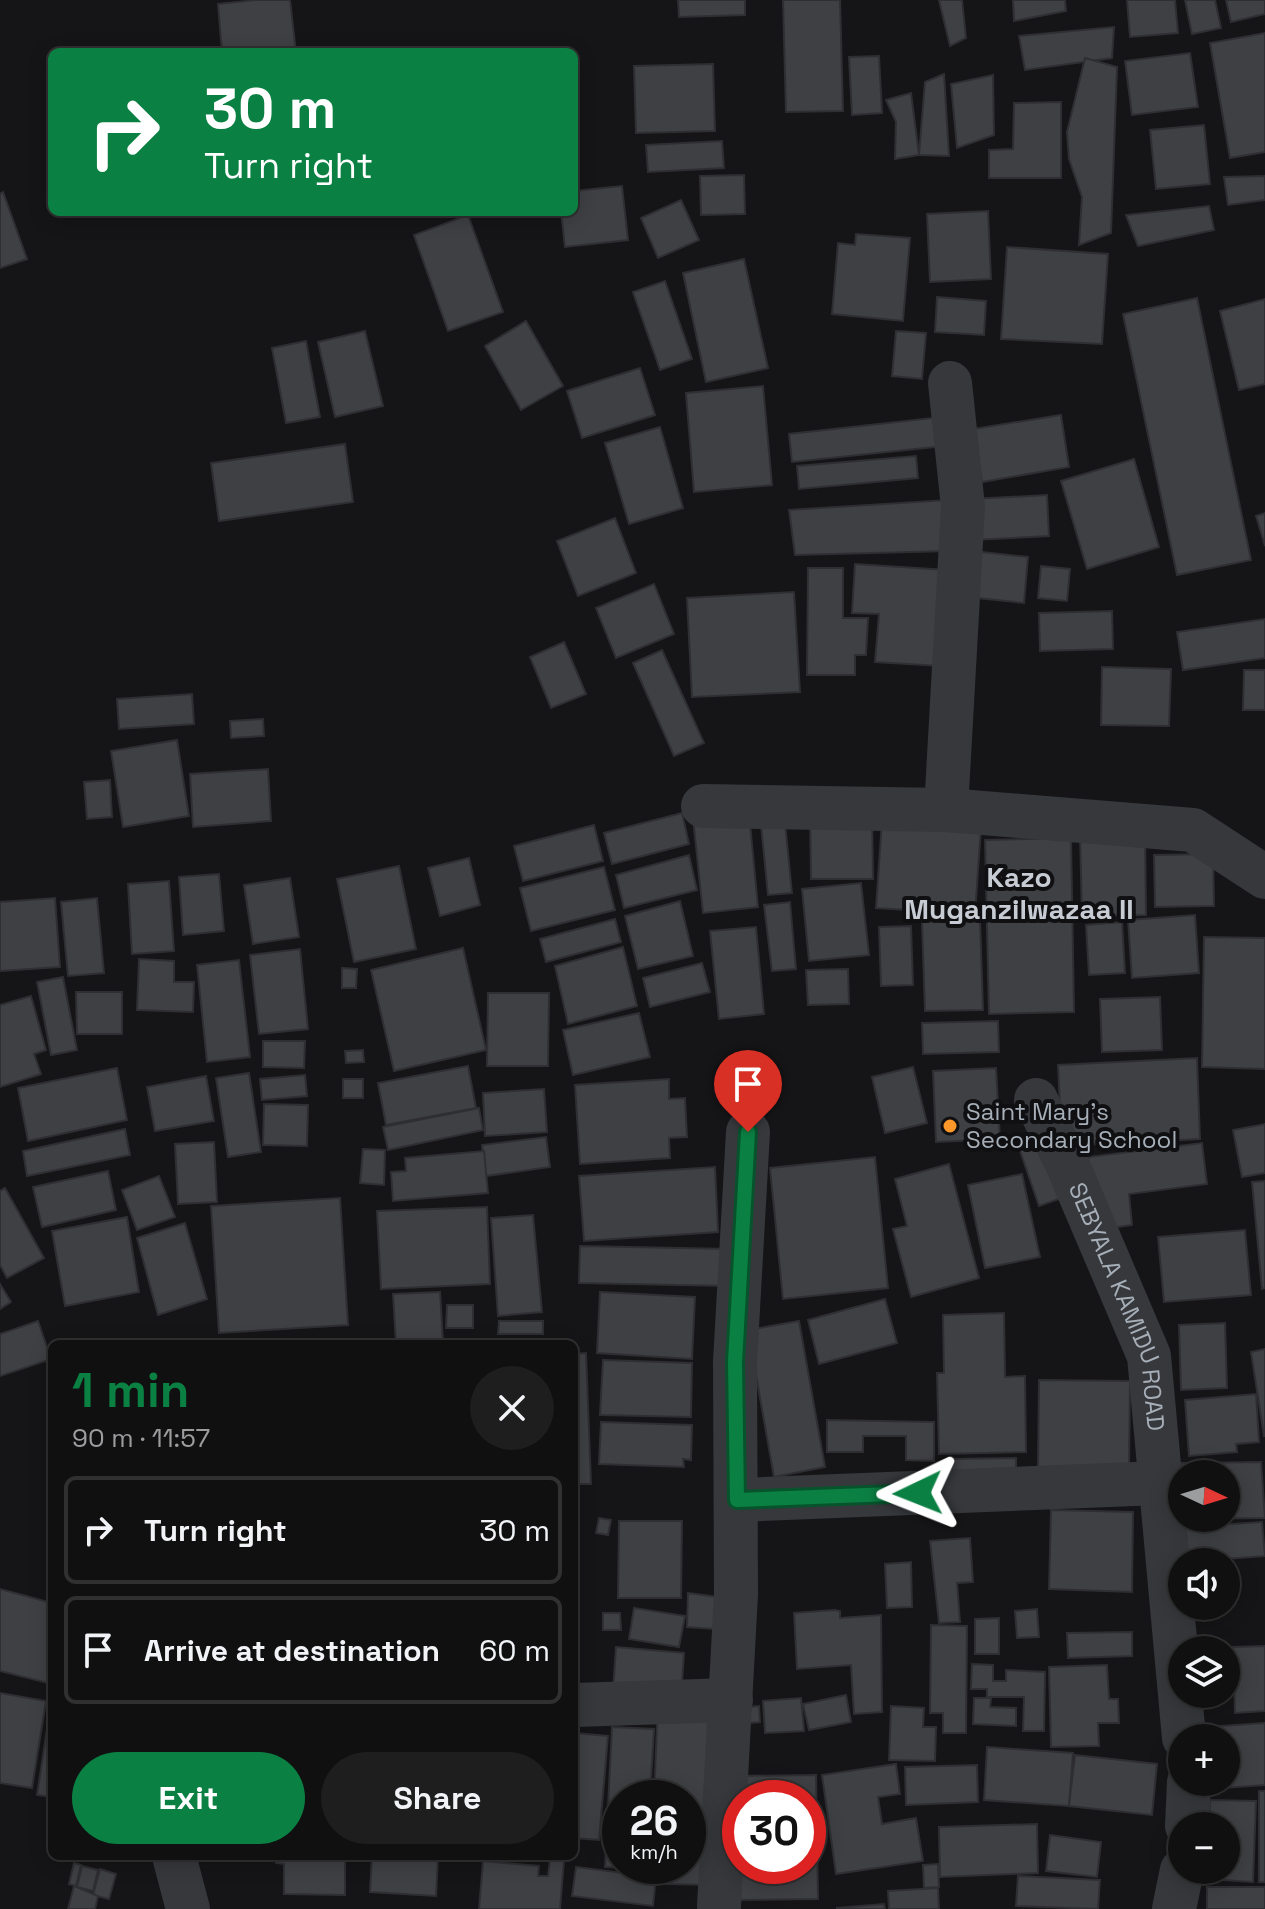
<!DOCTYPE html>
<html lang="en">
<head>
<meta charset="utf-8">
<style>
	:root { --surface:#101011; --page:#1e1e1f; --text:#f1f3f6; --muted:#9c9d9f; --line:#303031; --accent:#0b8043 }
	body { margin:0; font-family:"Space Grotesk",sans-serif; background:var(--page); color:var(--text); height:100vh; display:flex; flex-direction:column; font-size:30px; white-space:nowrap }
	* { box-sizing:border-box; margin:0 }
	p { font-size:26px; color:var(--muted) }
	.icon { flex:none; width:44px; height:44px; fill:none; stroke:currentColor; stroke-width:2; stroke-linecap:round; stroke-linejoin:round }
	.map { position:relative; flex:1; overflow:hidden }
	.drawer { position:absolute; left:48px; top:1340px; width:530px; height:520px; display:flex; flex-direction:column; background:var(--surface); border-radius:12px; box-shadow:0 4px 20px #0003,0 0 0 2px var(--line) }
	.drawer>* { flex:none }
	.guide { position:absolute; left:48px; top:48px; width:530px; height:168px; border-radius:12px; box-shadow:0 4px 20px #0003,0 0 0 2px var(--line); background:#0b8043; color:#fff; overflow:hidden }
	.needle { width:52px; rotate:94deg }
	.buttons { position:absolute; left:1168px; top:1460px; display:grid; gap:16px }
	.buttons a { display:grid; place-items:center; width:72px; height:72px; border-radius:50%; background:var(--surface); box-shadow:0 4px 20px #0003,0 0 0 2px var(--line); font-size:40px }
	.speed { position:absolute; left:602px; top:1780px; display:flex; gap:16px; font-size:40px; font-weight:700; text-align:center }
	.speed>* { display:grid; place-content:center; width:104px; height:104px; border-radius:50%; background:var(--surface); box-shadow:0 4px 20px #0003,0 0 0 2px var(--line); line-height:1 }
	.speed small { font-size:20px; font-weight:400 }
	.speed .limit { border:12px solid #d22; background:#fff; color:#111 }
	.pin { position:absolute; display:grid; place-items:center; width:68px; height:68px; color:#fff; margin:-82px -34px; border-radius:50% 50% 50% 0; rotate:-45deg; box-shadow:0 0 8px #0007 }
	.pin .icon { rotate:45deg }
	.me { position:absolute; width:88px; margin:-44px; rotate:268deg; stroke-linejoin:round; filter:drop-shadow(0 0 6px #0008) }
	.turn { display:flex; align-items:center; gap:28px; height:168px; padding:0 24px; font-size:36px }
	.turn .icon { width:104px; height:104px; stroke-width:2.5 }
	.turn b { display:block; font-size:56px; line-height:68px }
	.round { display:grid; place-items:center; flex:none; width:84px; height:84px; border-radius:42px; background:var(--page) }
	.head { display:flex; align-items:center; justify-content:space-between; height:136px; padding:0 24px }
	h1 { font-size:48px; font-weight:600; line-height:60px; color:var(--accent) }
	.cta { display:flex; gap:16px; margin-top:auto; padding:16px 24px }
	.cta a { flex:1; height:92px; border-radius:48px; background:var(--accent); color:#fff; font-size:32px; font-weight:600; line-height:92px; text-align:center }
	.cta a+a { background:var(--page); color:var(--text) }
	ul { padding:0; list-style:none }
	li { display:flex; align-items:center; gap:24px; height:108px; margin:0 16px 12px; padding:0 8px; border:4px solid var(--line); border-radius:12px }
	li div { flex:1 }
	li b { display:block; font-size:30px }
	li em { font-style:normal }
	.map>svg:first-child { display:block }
	.building { fill:#3f4044; stroke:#2f2f33; stroke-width:2; fill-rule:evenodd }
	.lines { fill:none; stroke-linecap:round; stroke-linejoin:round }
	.minor { stroke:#36383c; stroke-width:44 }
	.route-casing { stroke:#07532c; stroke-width:20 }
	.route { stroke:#0b8043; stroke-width:14 }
	.poi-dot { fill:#fb9829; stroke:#101012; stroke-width:3 }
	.labels { text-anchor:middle; stroke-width:8; stroke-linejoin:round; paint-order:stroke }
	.poi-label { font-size:24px; fill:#a6aeb8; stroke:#101012; text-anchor:start }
	.street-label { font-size:24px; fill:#a6aeb8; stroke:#101012 }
	.quarter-label { font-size:28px; font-weight:bold; fill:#c7ccd4; stroke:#101012 }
</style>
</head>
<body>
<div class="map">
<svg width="1265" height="1909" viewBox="0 0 1265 1909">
	<rect width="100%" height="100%" fill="#151517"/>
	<g class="building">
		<polygon points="257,0 290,0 296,52 222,52 218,4"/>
		<polygon points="678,0 745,0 745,15 679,17"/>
		<polygon points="783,0 840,0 843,111 786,112"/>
		<polygon points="939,0 962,0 966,38 950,46"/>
		<polygon points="1013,0 1065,0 1066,11 1014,21"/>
		<polygon points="1127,0 1175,0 1178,33 1130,37"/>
		<polygon points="1185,0 1215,0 1221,28 1192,34"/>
		<polygon points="1226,0 1265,0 1265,14 1231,22"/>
		<polygon points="1114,27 1112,58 1025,70 1019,36"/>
		<polygon points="1265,33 1265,152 1230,158 1210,43"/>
		<polygon points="1190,53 1198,107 1132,115 1125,61"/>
		<polygon points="879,56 882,113 852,115 849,57"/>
		<polygon points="1085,58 1117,67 1111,233 1079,245 1082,197 1069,159 1067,132"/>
		<polygon points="713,64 715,131 636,133 634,66"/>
		<polygon points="944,74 949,156 919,155 925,82"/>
		<polygon points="993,75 994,135 957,148 951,84"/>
		<polygon points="911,93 919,155 895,159 896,122 886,100"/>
		<polygon points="1061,102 1061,178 989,178 989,150 1013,149 1014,103"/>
		<polygon points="1204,125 1210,184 1156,189 1150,130"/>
		<polygon points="722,141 724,168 648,172 646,145"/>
		<polygon points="744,175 745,214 701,215 700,176"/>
		<polygon points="1265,176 1265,200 1228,205 1224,177"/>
		<polygon points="622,186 628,240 565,247 561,212 574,212 574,191"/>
		<polygon points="3,192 27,259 0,268 0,194"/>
		<polygon points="681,200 699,240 658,258 641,218"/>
		<polygon points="1209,206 1214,230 1138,246 1126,215"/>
		<polygon points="988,211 991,279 930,282 927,214"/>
		<polygon points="468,215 503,312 448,331 414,235"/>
		<polygon points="856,234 910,238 903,321 832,314 838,243 855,245"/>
		<polygon points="1007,247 1108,254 1102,344 1001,339"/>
		<polygon points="744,259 768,368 706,382 683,273"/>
		<polygon points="665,281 692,359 660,370 633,292"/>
		<polygon points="937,297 986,301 984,335 935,332"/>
		<polygon points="1197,298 1251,560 1177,575 1123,314"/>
		<polygon points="1265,299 1265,384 1239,390 1220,311"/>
		<polygon points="526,321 563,386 521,410 485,346"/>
		<polygon points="365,331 383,406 335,417 318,342"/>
		<polygon points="896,331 926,333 922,379 892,376"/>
		<polygon points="306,341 320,417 286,423 272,348"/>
		<polygon points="640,368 655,415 582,438 567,391"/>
		<polygon points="763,386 772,485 694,492 686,393"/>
		<polygon points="1061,415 1069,467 982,482 973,429"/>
		<polygon points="941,417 944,446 792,462 789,434"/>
		<polygon points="660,427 683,508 629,524 605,443"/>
		<polygon points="345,444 353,502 219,521 211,463"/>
		<polygon points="916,456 918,478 799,489 797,466"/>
		<polygon points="1134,459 1159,547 1087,569 1061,481"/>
		<polygon points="1047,495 1049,536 973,540 971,499"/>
		<polygon points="948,500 949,551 795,555 789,510"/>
		<polygon points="1265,513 1265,546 1256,516"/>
		<polygon points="615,518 636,573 578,596 557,541"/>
		<polygon points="973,551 1028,557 1024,603 968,597"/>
		<polygon points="855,564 947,570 941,666 875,662 879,614 852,613"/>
		<polygon points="1041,566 1070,569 1067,601 1038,598"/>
		<polygon points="808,568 843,568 843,618 868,618 866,655 855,655 855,675 807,675"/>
		<polygon points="654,584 674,634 616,658 596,608"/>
		<polygon points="794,592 800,692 692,697 687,598"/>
		<polygon points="1112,611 1113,649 1040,651 1039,613"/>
		<polygon points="1265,619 1265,658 1183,670 1177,632"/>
		<polygon points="564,642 586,694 551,708 530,657"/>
		<polygon points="662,650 704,743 674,756 633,663"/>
		<polygon points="1102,667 1171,669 1169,726 1101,725"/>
		<polygon points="1244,670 1265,670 1265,710 1243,710"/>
		<polygon points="192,694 194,724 119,729 117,699"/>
		<polygon points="263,719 264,736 231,738 230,721"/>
		<polygon points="177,740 189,816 123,827 111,751"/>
		<polygon points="268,769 271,821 193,827 190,774"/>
		<polygon points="110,780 112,817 87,819 84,782"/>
		<polygon points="682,813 689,844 612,864 604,833"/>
		<polygon points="749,813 758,907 703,913 693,818"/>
		<polygon points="872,813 873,879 811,879 810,814"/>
		<polygon points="882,821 981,827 975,914 876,908"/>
		<polygon points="785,823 792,893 768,895 761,825"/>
		<polygon points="594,825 603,861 523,881 514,846"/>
		<polygon points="1145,832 1146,915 1082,916 1080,833"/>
		<polygon points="1071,838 1074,1012 989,1014 985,840"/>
		<polygon points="1213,854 1214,906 1155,907 1154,855"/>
		<polygon points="689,855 697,890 624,908 616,875"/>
		<polygon points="469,858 480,905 440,916 428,868"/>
		<polygon points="399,866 416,949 354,962 337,879"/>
		<polygon points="604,867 615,910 531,931 520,888"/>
		<polygon points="219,874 224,931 183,935 179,877"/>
		<polygon points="290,878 299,937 253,944 244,885"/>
		<polygon points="169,881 174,951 132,954 128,884"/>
		<polygon points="861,883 869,955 809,961 802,889"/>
		<polygon points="55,898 60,967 0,971 0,902"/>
		<polygon points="97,898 104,973 68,976 61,902"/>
		<polygon points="680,901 693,956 638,969 625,916"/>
		<polygon points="790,902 796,969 772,971 764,905"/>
		<polygon points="1195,915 1199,973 1132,978 1128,920"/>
		<polygon points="615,919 621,942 546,962 540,939"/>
		<polygon points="980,920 983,1010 925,1011 922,922"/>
		<polygon points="1122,922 1125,973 1089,975 1086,925"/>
		<polygon points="911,926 913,985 881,986 879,927"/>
		<polygon points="756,927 764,1014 719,1019 710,931"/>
		<polygon points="1204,937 1265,938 1265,1069 1202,1067"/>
		<polygon points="623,947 637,1006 568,1024 555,966"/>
		<polygon points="463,948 486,1050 394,1071 371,970"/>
		<polygon points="300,949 308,1029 259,1034 250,955"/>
		<polygon points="139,959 174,961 174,982 194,982 193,1012 137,1010"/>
		<polygon points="239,960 250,1057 207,1062 197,965"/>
		<polygon points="702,963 710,992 650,1007 643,978"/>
		<polygon points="342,968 357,969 356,988 342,988"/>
		<polygon points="848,969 849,1004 808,1005 806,970"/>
		<polygon points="63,977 77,1050 51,1055 37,982"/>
		<polygon points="76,992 122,992 122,1034 77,1034"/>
		<polygon points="488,993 549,993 548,1066 487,1066"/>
		<polygon points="31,996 46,1050 34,1054 41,1074 0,1087 0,1005"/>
		<polygon points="1160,997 1162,1050 1102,1052 1100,999"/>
		<polygon points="639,1013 650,1057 573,1075 563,1030"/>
		<polygon points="998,1021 999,1052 923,1054 922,1023"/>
		<polygon points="263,1041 305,1041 304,1068 263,1067"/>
		<polygon points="363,1050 364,1062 346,1063 345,1051"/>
		<polygon points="1197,1058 1200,1139 1062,1146 1058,1065"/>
		<polygon points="468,1066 476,1108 386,1125 378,1083"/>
		<polygon points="913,1067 927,1123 885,1133 872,1077"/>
		<polygon points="117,1068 127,1120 28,1141 18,1088"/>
		<polygon points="996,1068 1000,1139 936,1142 933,1071"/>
		<polygon points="249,1073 261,1152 228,1157 216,1078"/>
		<polygon points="305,1075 307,1096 262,1100 260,1079"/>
		<polygon points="206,1076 214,1121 155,1131 147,1087"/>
		<rect x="343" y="1079" width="20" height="19"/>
		<polygon points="669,1079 669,1099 685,1098 687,1137 669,1138 670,1158 580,1164 575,1085"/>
		<polygon points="544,1089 547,1132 485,1136 483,1093"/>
		<polygon points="264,1104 308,1105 307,1146 263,1145"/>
		<polygon points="479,1108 483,1130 388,1150 383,1127"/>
		<polygon points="1265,1124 1265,1173 1242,1177 1233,1130"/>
		<polygon points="125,1129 130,1155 27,1176 23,1151"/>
		<polygon points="546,1137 550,1167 486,1176 482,1145"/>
		<polygon points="214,1142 217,1202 178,1204 175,1144"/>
		<polygon points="1039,1142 1059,1199 1039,1206 1019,1148"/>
		<polygon points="1202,1143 1207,1184 1129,1194 1132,1225 1097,1230 1088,1157"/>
		<polygon points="363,1149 385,1150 384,1185 360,1183"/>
		<polygon points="484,1151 488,1193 393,1201 391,1172 406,1171 405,1158"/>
		<polygon points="875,1157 888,1288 783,1299 770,1168"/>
		<polygon points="949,1164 979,1278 911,1297 893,1229 907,1226 895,1179"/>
		<polygon points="715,1167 718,1232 584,1241 579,1176"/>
		<polygon points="108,1171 116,1210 42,1227 33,1187"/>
		<polygon points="1022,1174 1040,1257 985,1268 968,1185"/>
		<polygon points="159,1176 175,1217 137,1230 122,1190"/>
		<polygon points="1265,1181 1265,1288 1262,1289 1252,1182"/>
		<polygon points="5,1188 44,1258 7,1278 0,1265 0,1191"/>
		<polygon points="340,1198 348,1325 219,1333 211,1206"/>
		<polygon points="487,1207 490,1284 381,1289 377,1211"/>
		<polygon points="533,1215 542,1312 498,1316 491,1218"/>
		<polygon points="127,1217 139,1292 65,1306 52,1231"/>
		<polygon points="185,1223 207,1299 158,1315 137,1238"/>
		<polygon points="1245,1230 1251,1295 1164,1302 1158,1237"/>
		<polygon points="580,1246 729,1249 728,1286 579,1283"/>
		<polygon points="0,1284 11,1302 0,1309"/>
		<polygon points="440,1292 443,1341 396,1344 393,1294"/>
		<polygon points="600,1292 695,1297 692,1359 597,1353"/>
		<polygon points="885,1299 897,1343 819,1364 808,1320"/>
		<polygon points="447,1305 473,1305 473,1328 446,1328"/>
		<polygon points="1004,1313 1005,1377 1025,1376 1026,1452 939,1454 937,1373 944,1373 943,1315"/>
		<polygon points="38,1321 51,1359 0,1376 0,1334"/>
		<polygon points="499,1321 543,1321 543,1334 498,1334"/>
		<polygon points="799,1321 825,1467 774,1477 748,1330"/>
		<polygon points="1225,1323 1227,1388 1181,1390 1179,1325"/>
		<polygon points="1265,1349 1265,1436 1264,1436 1251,1352"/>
		<polygon points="586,1353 591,1484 574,1484 574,1354"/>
		<polygon points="603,1360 692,1363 691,1417 600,1415"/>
		<polygon points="1039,1380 1130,1381 1129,1469 1038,1468"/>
		<polygon points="1256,1394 1259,1442 1236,1444 1237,1452 1189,1456 1185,1400"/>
		<polygon points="827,1420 934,1422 934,1461 906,1460 906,1436 863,1436 863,1452 827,1452"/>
		<polygon points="601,1422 692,1425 691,1460 683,1459 684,1467 599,1464"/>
		<polygon points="1016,1458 1016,1477 952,1479 951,1459"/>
		<polygon points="1261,1462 1265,1518 1182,1519 1226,1518 1226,1474 1182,1474 1182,1504 1181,1463"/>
		<polygon points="1051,1510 1133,1512 1132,1592 1049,1589"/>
		<polygon points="599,1518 611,1520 608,1535 596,1533"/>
		<polygon points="619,1521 682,1521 681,1598 618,1598"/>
		<polygon points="1262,1522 1265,1556 1187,1562 1185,1527"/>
		<polygon points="970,1538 973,1582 957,1583 960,1622 939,1623 930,1541"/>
		<polygon points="911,1562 912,1607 887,1608 885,1564"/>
		<polygon points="0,1589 52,1603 52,1684 0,1671"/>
		<polygon points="688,1593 725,1598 728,1630 687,1627"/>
		<polygon points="634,1608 685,1616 679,1647 629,1639"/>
		<polygon points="1037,1609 1039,1637 1017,1638 1015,1611"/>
		<polygon points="835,1610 840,1611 840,1618 881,1615 882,1712 854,1714 851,1665 797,1669 794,1613"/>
		<polygon points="603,1613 620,1613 621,1630 603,1630"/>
		<polygon points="999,1618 999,1654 975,1654 975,1619"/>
		<polygon points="931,1625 967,1626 966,1733 943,1733 943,1713 930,1713"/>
		<polygon points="1132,1632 1132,1656 1068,1658 1067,1633"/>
		<polygon points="1265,1646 1265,1711 1235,1713 1233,1647"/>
		<polygon points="616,1647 684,1653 681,1697 613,1691"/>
		<polygon points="972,1664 993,1665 993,1681 1006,1681 1006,1670 1045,1672 1044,1731 1023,1731 1024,1697 987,1697 987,1689 971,1689"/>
		<polygon points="1107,1665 1109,1699 1118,1699 1119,1723 1098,1723 1099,1746 1051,1747 1049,1667"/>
		<polygon points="0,1693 46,1701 32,1788 0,1783"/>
		<polygon points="846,1695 851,1722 809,1730 803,1704"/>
		<polygon points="801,1698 804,1731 765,1733 763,1701"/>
		<polygon points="974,1698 991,1698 990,1707 1016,1708 1016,1726 973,1724"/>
		<polygon points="658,1702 723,1705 716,1885 662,1884 662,1866 688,1866 688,1798 654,1798"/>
		<polygon points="759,1706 760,1722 750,1723 748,1707"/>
		<polygon points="891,1706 924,1708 923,1727 936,1727 935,1761 889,1760"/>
		<polygon points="49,1716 52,1716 52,1797 37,1795"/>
		<polygon points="1265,1723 1265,1785 1211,1789 1211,1782 1226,1782 1226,1738 1208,1738 1207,1727"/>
		<polygon points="612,1727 654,1729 650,1798 620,1798 620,1866 647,1869 605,1867"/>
		<polygon points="574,1733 608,1736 599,1840 574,1838"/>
		<polygon points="987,1747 1073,1753 1069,1806 984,1800"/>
		<polygon points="1075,1755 1157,1764 1152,1815 1069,1806"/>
		<polygon points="896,1764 900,1794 878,1797 882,1824 916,1818 923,1861 836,1874 822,1775"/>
		<polygon points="977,1765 978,1802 906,1805 905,1767"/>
		<path d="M816 1775 818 1899 733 1900 731 1776ZM740 1798H808V1866H740Z"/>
		<rect x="1259" y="1791" width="6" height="91"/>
		<polygon points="1210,1800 1256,1801 1253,1882 1206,1879 1207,1870 1226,1870 1226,1826 1209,1826"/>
		<polygon points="1037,1824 1038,1873 940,1877 939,1827"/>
		<polygon points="1050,1835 1101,1842 1097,1877 1046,1871"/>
		<polygon points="277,1856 345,1856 345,1895 284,1894 284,1864 276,1863"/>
		<polygon points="372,1856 438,1856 436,1896 370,1892"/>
		<polygon points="550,1859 564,1860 560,1909 479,1909 483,1861 539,1866 538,1876 548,1876"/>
		<polygon points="74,1863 81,1865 76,1886 69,1884"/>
		<polygon points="938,1864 939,1887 924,1888 923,1865"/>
		<polygon points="82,1866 98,1870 93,1891 77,1887"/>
		<polygon points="576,1867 656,1877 653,1906 572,1896"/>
		<polygon points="100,1869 116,1874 109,1899 93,1895"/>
		<polygon points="1018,1876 1100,1880 1098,1909 1016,1906"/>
		<polygon points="74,1886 98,1896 95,1909 68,1909"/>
		<rect x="1207" y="1887" width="58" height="22"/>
		<polygon points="938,1888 939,1909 889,1909 888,1891"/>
		<polygon points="884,1904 885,1909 837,1909 837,1908"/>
	</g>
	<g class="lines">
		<g class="minor">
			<polyline points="703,806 946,810 1193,830 1265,877"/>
			<polyline points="946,810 963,507 950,383"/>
			<path id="s1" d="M1036 1100 1068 1166 1149 1356 1184 1738"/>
			<polyline points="737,1500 1159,1483"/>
			<polyline points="574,1705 731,1700"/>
			<polyline points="1187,1826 1189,1782"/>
			<polyline points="174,1856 188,1909"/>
			<polyline points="719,1906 736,1594 735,1362 748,1132"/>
			<polyline points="1174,1909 1182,1870"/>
		</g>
	</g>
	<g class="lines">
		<g class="route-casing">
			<polyline id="route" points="748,1132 735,1362 737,1500 918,1493"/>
		</g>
		<use href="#route" class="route"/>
	</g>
	<circle class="poi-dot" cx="950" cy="1126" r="8"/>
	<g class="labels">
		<g class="poi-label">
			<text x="966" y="1120">Saint Mary's<tspan x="966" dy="28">Secondary School</tspan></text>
		</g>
		<g class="street-label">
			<text dy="8" stroke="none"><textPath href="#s1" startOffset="224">SEBYALA KAMIDU ROAD</textPath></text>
		</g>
		<g class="quarter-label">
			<text x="1019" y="887">Kazo<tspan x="1019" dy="32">Muganzilwazaa II</tspan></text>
		</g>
	</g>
</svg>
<div class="buttons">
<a><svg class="needle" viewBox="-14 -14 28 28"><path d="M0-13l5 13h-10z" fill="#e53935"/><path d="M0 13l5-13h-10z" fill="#9c9d9f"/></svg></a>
<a><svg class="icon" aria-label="sound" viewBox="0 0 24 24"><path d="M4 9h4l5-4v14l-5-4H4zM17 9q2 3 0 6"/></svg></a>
<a><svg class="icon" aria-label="layers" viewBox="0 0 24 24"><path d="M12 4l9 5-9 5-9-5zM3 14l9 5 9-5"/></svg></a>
<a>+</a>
<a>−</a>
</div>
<div class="speed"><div>26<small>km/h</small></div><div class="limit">30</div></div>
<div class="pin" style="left:748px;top:1132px;background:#d93025"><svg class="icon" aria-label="arrive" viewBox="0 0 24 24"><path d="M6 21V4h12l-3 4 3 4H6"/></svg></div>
<svg class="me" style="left:918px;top:1493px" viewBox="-20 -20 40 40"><path d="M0-17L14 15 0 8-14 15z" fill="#0b8043" stroke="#fff" stroke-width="4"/></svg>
<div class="guide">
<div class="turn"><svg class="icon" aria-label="right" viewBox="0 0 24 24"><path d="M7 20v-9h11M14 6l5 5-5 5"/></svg><div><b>30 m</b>Turn right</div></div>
</div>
<section class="drawer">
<div class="head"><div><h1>1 min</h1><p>90 m · 11:57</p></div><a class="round"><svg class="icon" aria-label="close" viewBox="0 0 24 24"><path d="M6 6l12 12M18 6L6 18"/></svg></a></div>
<ul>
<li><svg class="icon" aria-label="right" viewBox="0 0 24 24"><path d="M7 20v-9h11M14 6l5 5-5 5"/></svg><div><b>Turn right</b></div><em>30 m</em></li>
<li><svg class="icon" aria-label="arrive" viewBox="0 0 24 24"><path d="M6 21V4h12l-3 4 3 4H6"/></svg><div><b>Arrive at destination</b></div><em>60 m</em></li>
</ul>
<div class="cta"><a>Exit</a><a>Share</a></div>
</section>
</div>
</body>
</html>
